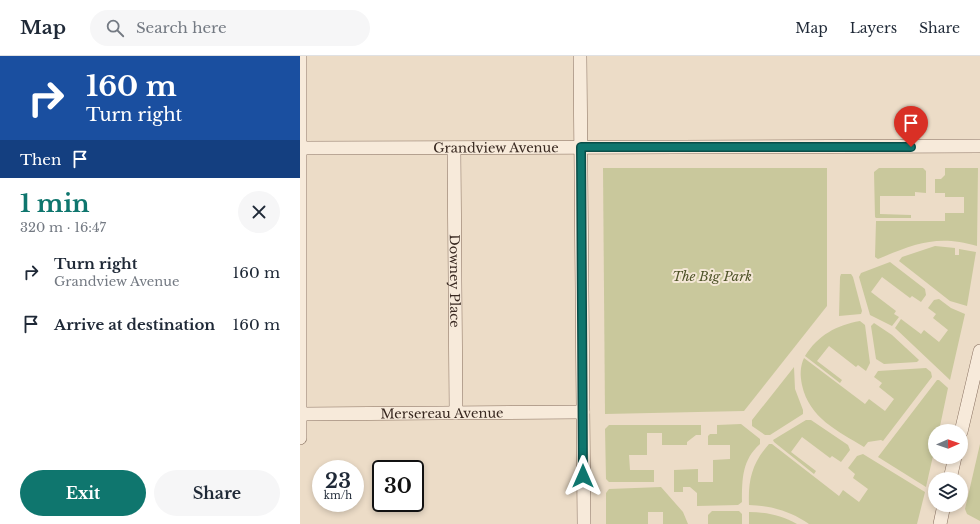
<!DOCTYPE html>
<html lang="en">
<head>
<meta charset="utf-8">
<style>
	:root { --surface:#fff; --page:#f6f6f7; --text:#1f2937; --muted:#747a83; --line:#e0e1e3; --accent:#0f766e }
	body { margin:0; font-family:"Libre Baskerville",serif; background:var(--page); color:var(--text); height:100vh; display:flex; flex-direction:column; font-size:15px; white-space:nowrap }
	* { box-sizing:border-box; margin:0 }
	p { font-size:13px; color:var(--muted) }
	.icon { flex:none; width:22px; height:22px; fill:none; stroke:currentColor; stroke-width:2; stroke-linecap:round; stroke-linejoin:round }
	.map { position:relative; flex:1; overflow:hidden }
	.drawer { display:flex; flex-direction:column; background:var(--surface); width:300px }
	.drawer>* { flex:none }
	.hud { background:#1a4fa0; color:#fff; overflow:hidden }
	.needle { width:26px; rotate:88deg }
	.controls { position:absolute; left:628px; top:368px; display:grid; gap:8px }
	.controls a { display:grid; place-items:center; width:40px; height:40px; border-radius:50%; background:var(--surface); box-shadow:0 2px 6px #0003; font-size:20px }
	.speed { position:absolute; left:12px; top:404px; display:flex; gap:8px; font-size:20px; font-weight:700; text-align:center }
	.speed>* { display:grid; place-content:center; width:52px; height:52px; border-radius:50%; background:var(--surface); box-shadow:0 2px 6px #0003; line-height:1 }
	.speed small { font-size:10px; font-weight:400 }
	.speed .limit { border:2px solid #111; border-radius:6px; background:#fff; color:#111 }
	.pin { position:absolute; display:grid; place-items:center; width:34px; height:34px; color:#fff; margin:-41px -17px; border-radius:50% 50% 50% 0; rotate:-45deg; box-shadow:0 0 4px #0007 }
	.pin .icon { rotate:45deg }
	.me { position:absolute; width:44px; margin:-22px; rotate:0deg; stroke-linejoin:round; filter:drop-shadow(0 0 3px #0008) }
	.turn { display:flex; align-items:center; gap:14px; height:84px; padding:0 20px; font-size:18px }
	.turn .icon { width:52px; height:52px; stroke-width:2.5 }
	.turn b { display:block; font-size:28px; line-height:34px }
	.then { display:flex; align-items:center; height:38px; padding:0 20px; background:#0003; gap:8px; font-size:15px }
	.round { display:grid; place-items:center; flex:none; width:42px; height:42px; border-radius:21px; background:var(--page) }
	.head { display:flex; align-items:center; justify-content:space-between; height:68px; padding:0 20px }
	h1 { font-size:24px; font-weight:800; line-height:30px; color:var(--accent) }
	.primary-button { display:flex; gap:8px; margin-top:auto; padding:8px 20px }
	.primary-button a { flex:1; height:46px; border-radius:24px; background:var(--accent); color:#fff; font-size:16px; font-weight:800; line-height:46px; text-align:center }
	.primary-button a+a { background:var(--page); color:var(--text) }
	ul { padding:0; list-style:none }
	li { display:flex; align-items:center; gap:12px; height:52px; padding:0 20px }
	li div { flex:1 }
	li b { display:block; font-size:15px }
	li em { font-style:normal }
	header { display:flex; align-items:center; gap:24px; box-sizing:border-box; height:56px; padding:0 20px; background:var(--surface); border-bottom:1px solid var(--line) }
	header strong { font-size:19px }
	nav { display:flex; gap:22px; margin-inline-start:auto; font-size:14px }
	.search { width:280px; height:36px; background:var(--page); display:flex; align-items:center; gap:10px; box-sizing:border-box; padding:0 14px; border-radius:22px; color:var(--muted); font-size:15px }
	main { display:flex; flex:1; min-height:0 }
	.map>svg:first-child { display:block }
	.green { fill:#c9c89c }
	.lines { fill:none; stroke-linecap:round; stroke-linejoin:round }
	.street-casing { stroke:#866e5e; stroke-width:14 }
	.street { stroke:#f7eada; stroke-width:13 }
	.route-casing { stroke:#0a4d48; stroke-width:10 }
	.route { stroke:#0f766e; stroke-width:7 }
	.labels { text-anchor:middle; stroke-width:4; stroke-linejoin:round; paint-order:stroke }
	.street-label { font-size:13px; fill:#382820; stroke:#f4e7d6 }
	.park-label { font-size:13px; font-style:italic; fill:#4e5328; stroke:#f4e7d6 }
</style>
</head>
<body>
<header>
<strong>Map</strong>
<div class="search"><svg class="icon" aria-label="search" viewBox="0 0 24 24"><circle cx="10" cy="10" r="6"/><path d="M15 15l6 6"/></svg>Search here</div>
<nav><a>Map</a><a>Layers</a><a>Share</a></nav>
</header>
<main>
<section class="drawer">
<div class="hud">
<div class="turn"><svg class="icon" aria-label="right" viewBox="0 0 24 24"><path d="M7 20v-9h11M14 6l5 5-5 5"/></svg><div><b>160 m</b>Turn right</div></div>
<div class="then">Then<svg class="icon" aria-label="arrive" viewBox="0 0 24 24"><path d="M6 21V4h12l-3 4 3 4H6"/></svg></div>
</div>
<div class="head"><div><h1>1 min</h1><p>320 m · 16:47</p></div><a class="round"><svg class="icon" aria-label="close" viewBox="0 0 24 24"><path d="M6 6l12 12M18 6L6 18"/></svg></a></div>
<ul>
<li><svg class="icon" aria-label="right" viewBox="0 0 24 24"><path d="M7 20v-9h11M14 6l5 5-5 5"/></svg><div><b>Turn right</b><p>Grandview Avenue</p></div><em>160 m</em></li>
<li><svg class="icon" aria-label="arrive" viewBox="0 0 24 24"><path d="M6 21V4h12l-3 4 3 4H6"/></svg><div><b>Arrive at destination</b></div><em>160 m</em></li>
</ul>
<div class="primary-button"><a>Exit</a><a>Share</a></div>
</section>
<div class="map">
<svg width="680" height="468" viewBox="0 0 680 468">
	<rect width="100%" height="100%" fill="#ecdcc7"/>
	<g class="green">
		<polygon points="303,112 527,112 527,250 444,355 305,358"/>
		<polygon points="579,112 623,112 626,115 626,137 615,136 615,140 580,140 580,158 611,159 611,162 576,162 575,161 574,116"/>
		<path d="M645 112H678L677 190C637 178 614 188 578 203L575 201 576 165H645V157H664V141H645V137H635V123H641L645 119Z"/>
		<polygon points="635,190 655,192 655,199 659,199 659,193 676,196 667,250 650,245 599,205 602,201"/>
		<polygon points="590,206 625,233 626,239 621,246 612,240 610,242 582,221 571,236 596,255 594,258 599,261 592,270 570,259 559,221 561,217"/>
		<polygon points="541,218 551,218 553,221 562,255 561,258 539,260 540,221"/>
		<polygon points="639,243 651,252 665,258 650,324 595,272 601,263 621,278 624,274 639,286 648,274 633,262 636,258 628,252 634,244"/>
		<path d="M560 265 565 269 570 307 566 315 558 309 556 311 529 290 517 305 542 324 540 327 505 300C518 279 537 269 560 265Z"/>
		<polygon points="574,267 592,279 619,304 617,306 584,308 576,303 571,270"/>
		<path d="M504 302 565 348 569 343 585 355 594 343 579 331 582 327 574 321 578 315 626 312 631 316 632 321 583 385 581 384 568 386 564 391C538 375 509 362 502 329 500 319 500 311 504 302Z"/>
		<polygon points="494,311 495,333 503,354 503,358 470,379 465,379 452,370 452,364"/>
		<polygon points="637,324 639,324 648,332 639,375 635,375 635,391 626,431 578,401"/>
		<polygon points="506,364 511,364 548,389 550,394 541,406 532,400 530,402 502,381 491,396 516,415 514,418 474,386 473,384"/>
		<path d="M441 368 460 383V388C442 404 442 423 442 446L438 449 397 450V437L390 431H383V436H374V414L398 413V426H413V404L430 403V389H408V380L410 378H417V369Z"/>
		<polygon points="309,369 401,369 401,379 396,379 387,386 387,389 362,389 362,377 347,377 347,399 329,399 330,414 354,414 354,426 309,426 306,423 305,373"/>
		<path d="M469 388H472L539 440 543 434 559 446 568 433 553 422 555 418 548 412 557 400 563 398 625 436 617 468H509C490 455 472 450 449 449 448 424 452 407 469 388Z"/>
		<polygon points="680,388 680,465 667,458 665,453"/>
		<polygon points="361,431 383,456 388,468 363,468 363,456 348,456 348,468 306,468 306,437 309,433"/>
		<polygon points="412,455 439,455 442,458 442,468 408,468 408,459"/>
		<path d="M449 456C466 456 482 459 497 468H449Z"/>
	</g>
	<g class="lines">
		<g class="street-casing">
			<g id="street">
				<polyline points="280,0 284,468"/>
				<path id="s1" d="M0 92 680 90"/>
				<path id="s2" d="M154 92 156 357"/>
				<path id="s3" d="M0 358 283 356"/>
				<polyline points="661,376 680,295"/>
				<polyline points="0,382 0,0"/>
				<polyline points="650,423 655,401"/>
				<polyline points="640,468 644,449"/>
			</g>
		</g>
		<use href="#street" class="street"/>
	</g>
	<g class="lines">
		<g class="route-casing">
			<polyline id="route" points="283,420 281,91 611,91"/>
		</g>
		<use href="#route" class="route"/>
	</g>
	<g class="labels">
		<g class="street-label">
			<text dy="5" stroke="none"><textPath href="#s1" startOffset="196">Grandview Avenue</textPath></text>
			<text dy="5" stroke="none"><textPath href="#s2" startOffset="133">Downey Place</textPath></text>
			<text dy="5" stroke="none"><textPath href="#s3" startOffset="142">Mersereau Avenue</textPath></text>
		</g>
		<g class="park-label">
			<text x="412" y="225">The Big Park</text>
		</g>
	</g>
</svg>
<div class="controls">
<a><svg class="needle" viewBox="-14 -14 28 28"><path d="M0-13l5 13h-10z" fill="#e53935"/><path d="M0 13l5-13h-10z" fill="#747a83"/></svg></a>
<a><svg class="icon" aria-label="layers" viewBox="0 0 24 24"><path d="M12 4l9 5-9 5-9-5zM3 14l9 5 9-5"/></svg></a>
</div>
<div class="speed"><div>23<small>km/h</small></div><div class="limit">30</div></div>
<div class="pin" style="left:611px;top:91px;background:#d93025"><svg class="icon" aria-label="arrive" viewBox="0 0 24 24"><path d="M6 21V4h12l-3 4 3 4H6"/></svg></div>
<svg class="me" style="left:283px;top:420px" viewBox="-20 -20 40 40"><path d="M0-17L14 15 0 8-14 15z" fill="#0f766e" stroke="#fff" stroke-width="4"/></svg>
</div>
</main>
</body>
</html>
